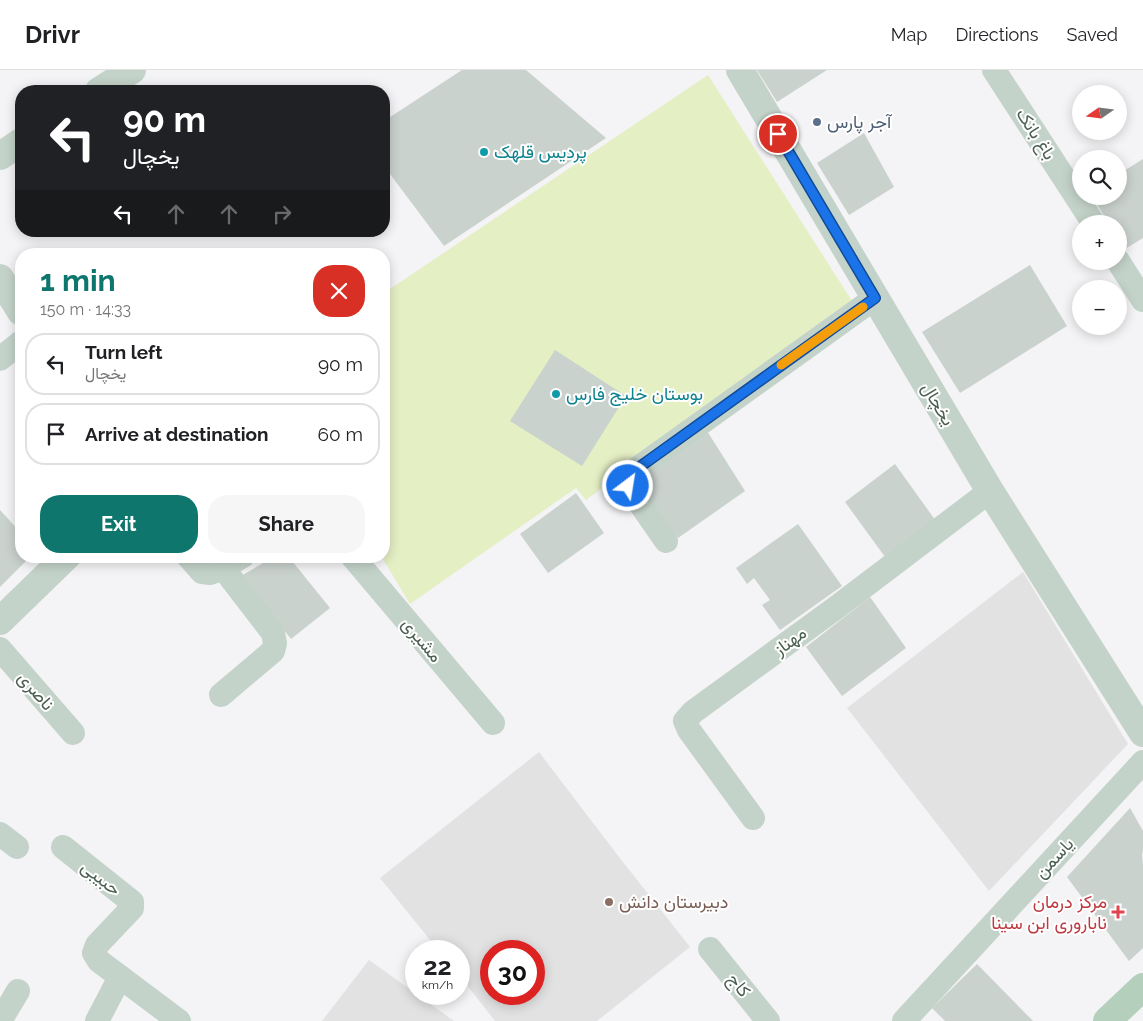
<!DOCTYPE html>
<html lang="en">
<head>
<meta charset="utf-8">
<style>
	:root { --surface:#fff; --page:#f6f6f6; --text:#202124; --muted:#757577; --line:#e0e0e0; --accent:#0f766e }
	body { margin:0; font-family:Raleway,Vazirmatn,sans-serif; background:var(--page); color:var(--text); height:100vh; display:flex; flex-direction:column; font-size:19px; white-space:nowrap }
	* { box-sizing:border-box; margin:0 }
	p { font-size:16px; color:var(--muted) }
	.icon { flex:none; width:28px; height:28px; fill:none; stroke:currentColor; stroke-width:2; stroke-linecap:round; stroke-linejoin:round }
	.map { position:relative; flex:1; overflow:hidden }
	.details { position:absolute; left:15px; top:178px; width:375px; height:315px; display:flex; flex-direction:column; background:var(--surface); border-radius:20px; box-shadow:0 2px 12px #0003 }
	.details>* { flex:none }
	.top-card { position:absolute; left:15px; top:15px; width:375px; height:152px; border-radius:20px; box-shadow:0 2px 12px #0003; background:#202124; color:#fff; overflow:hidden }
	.needle { width:32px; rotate:256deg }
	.fabs { position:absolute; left:1072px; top:15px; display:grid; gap:10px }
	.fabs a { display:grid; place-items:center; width:55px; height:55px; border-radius:50%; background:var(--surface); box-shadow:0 2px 12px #0003; font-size:25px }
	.speed { position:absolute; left:405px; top:870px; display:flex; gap:10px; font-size:25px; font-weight:700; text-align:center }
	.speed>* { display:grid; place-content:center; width:65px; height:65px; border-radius:50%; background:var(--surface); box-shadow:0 2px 12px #0003; line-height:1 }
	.speed small { font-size:12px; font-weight:400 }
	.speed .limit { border:8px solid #d22; background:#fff; color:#111 }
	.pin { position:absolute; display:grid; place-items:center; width:42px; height:42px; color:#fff; margin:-21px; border:2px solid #fff; border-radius:50%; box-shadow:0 1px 5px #0007 }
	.me { position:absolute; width:55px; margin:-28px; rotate:31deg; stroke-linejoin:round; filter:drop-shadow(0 0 4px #0008) }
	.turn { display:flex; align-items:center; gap:18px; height:105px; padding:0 25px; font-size:22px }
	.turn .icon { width:65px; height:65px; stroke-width:2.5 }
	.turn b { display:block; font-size:35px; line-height:42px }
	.lanes { display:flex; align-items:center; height:48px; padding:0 25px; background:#0003; justify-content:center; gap:25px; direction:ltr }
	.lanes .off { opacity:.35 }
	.round { display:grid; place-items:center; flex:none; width:52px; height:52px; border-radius:20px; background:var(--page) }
	.head { display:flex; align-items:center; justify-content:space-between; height:85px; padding:0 25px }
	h1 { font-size:30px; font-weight:700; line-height:38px; color:var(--accent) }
	.primary-button { display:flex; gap:10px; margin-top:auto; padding:10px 25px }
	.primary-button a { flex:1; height:58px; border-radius:20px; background:var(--accent); color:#fff; font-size:20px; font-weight:700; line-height:58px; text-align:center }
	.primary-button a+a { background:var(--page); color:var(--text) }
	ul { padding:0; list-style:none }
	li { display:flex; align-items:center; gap:15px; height:62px; margin:0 10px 8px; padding:0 15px; border:2px solid var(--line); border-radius:20px }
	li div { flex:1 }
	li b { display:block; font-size:19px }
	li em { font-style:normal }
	header { display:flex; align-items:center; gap:30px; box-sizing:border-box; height:70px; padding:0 25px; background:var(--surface); border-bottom:1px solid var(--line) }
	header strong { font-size:24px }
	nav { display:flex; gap:28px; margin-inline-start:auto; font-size:18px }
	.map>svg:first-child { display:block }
	.education { fill:#e2e2e3; fill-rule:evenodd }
	.green { fill:#e5efc4 }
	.building { fill:#cad2ce }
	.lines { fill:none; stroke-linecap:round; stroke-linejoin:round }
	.minor { stroke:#c4d3ca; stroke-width:24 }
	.tertiary { stroke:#c4d3ca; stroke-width:28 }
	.primary { stroke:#b4d0bd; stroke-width:28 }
	.route-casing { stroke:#114b97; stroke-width:12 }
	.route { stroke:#1a73e8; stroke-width:9 }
	.slow { stroke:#f59e0b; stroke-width:9 }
	.service-dot { fill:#5c6f8a; stroke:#fff; stroke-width:2 }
	.culture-dot { fill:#0f9aa8; stroke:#fff; stroke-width:2 }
	.education-dot { fill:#8d6e63; stroke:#fff; stroke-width:2 }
	.health-dot { fill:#e0444e; stroke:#fff; stroke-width:2 }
	.labels { text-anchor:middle; stroke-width:4; stroke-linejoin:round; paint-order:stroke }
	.service-label { font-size:18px; fill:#4e5e75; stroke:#fff; text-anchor:start }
	.street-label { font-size:18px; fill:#4b6052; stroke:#fff }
	.culture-label { font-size:18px; fill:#0d838f; stroke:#fff; text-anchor:start }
	.education-label { font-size:18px; fill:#785e54; stroke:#fff; text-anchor:start }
	.health-label { font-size:18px; fill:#be3a42; stroke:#fff; text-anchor:end }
</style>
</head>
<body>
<header>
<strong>Drivr</strong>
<nav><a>Map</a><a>Directions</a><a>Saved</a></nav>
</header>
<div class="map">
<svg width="1143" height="951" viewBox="0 0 1143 951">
	<rect width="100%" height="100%" fill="#f4f3f5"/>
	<g class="education">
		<polygon points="1023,502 1128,674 989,821 847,638"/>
		<path d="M539 682 619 787 690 877 597 951H495L459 905V881H439L380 808ZM491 881H534V924H491Z"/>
		<polygon points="369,890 454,951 322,951"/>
	</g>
	<polygon class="green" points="708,5 852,231 586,430 576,418 410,534 381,486 384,486 384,223"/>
	<g class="building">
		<polygon points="462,0 526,0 606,68 444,176 384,96 384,51"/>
		<polygon points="757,0 827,0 777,32"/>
		<polygon points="864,63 894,117 849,145 817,93"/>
		<polygon points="1143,89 1143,168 1125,179 1119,170 1119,154 1109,154 1092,126 1119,126 1119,104"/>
		<polygon points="1030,195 1067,256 960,323 922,262"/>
		<polygon points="555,280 626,326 582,396 510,351"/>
		<polygon points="707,361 745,421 678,468 643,418 641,412 643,406"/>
		<polygon points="895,394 938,454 888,491 845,432"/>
		<polygon points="576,423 604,463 548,503 520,464"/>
		<polygon points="0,440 21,463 21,486 31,486 0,517"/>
		<polygon points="798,454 842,516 780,560 762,535 770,530 754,508 747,514 736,498"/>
		<polygon points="275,486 288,486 330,538 291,569 241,506"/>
		<polygon points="870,527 906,578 842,626 806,577"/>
		<polygon points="1130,738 1143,761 1143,780 1142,785 1143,795 1143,878 1129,891 1067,807"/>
		<polygon points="977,894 1033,951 945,951 932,938"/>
	</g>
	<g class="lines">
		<g class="minor">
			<polyline points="994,0 1094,154"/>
			<polyline points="1118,191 1143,230"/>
			<polyline points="0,289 21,272"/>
			<path d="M666 471 628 416C627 409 630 406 634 401L875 228"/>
			<polyline points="188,486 202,502 210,503 223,498 243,486"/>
			<polyline points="352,486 493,653"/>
			<polyline points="0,579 73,663"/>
			<polyline points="221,625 273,581 275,573 273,563 223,498"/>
			<polyline points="753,748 689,660 685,651 693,642 837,537 990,421"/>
			<polyline points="0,764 17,777"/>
			<polyline points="63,777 132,832 132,838 97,875 94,883 99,891 179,951"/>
			<polyline points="710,879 768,951"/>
			<polyline points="0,951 18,921"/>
			<polyline points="97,951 120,907"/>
			<polyline points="904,951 1143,692"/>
		</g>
		<g class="tertiary">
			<polyline points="740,0 990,421 1143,663"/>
			<polyline points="99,21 132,0"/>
			<polyline points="0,86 21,72"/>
			<polyline points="0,208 21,242"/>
			<polyline points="0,551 67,486"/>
		</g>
		<polyline class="primary" points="1107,951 1143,917"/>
	</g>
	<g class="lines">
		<g class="route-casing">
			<path id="route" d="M628 416C627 409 630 406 634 401L875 228 778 64"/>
		</g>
		<use href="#route" class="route"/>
		<polyline class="slow" points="781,295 863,237"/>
	</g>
	<circle class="service-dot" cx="817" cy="52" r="5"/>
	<g class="culture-dot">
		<circle cx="484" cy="82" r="5"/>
		<circle cx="556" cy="324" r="5"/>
	</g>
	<circle class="education-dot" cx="609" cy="832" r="5"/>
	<path class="health-dot" d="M1115.5 834.5h5v5h5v5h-5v5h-5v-5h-5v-5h5z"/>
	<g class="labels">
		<g class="service-label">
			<text x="827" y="58">آجر پارس</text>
		</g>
		<g class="street-label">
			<text transform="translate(1036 64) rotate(57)" y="6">باغ بانک</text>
			<text transform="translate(938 334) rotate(59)" y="6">یخچال</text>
			<text transform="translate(422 570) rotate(50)" y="6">مشیری</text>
			<text transform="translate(790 571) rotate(-36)" y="6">مهناز</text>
			<text transform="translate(36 621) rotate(49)" y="6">ناصری</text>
			<text transform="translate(1054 788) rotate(-47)" y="6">یاسمن</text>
			<text transform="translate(101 808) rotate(38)" y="6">حبیبی</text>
			<text transform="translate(739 915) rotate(51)" y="6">کاج</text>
		</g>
		<g class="culture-label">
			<text x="494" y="88">پردیس قلهک</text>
			<text x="566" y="330">بوستان خلیج فارس</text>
		</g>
		<g class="education-label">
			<text x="619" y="838">دبیرستان دانش</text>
		</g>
		<g class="health-label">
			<text x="1107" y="838">مرکز درمان<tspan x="1107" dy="21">ناباروری ابن سینا</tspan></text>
		</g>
	</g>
</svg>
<div class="fabs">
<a><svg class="needle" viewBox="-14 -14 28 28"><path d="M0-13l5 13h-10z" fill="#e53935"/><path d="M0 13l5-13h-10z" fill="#757577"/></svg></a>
<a><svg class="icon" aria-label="search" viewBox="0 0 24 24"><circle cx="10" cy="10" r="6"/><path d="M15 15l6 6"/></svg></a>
<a>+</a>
<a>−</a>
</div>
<div class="speed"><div>22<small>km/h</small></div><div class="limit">30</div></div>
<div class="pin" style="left:778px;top:64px;background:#d93025"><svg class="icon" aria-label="arrive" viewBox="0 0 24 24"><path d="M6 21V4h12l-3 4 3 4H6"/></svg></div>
<svg class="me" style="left:628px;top:416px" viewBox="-20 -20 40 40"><circle r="17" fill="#1a73e8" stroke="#fff" stroke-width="3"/><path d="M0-11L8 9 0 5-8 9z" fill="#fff"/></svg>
<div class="top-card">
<div class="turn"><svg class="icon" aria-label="left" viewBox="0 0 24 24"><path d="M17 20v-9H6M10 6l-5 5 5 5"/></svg><div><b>90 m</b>یخچال</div></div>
<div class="lanes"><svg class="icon" aria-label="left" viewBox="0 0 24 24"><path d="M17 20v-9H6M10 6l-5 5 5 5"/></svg><svg class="icon off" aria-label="ahead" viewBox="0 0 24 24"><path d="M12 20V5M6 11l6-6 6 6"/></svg><svg class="icon off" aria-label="ahead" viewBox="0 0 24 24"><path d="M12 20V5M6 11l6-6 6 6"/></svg><svg class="icon off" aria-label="right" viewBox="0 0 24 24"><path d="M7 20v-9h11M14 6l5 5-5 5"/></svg></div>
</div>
<section class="details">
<div class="head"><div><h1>1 min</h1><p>150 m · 14:33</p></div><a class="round" style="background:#d93025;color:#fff"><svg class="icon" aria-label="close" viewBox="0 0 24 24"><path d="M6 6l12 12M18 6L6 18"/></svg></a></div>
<ul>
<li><svg class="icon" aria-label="left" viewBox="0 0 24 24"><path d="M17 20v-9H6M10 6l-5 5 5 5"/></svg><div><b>Turn left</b><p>یخچال</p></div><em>90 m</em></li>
<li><svg class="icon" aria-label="arrive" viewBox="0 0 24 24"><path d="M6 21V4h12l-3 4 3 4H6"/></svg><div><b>Arrive at destination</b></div><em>60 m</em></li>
</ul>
<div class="primary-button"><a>Exit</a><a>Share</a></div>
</section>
</div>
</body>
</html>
